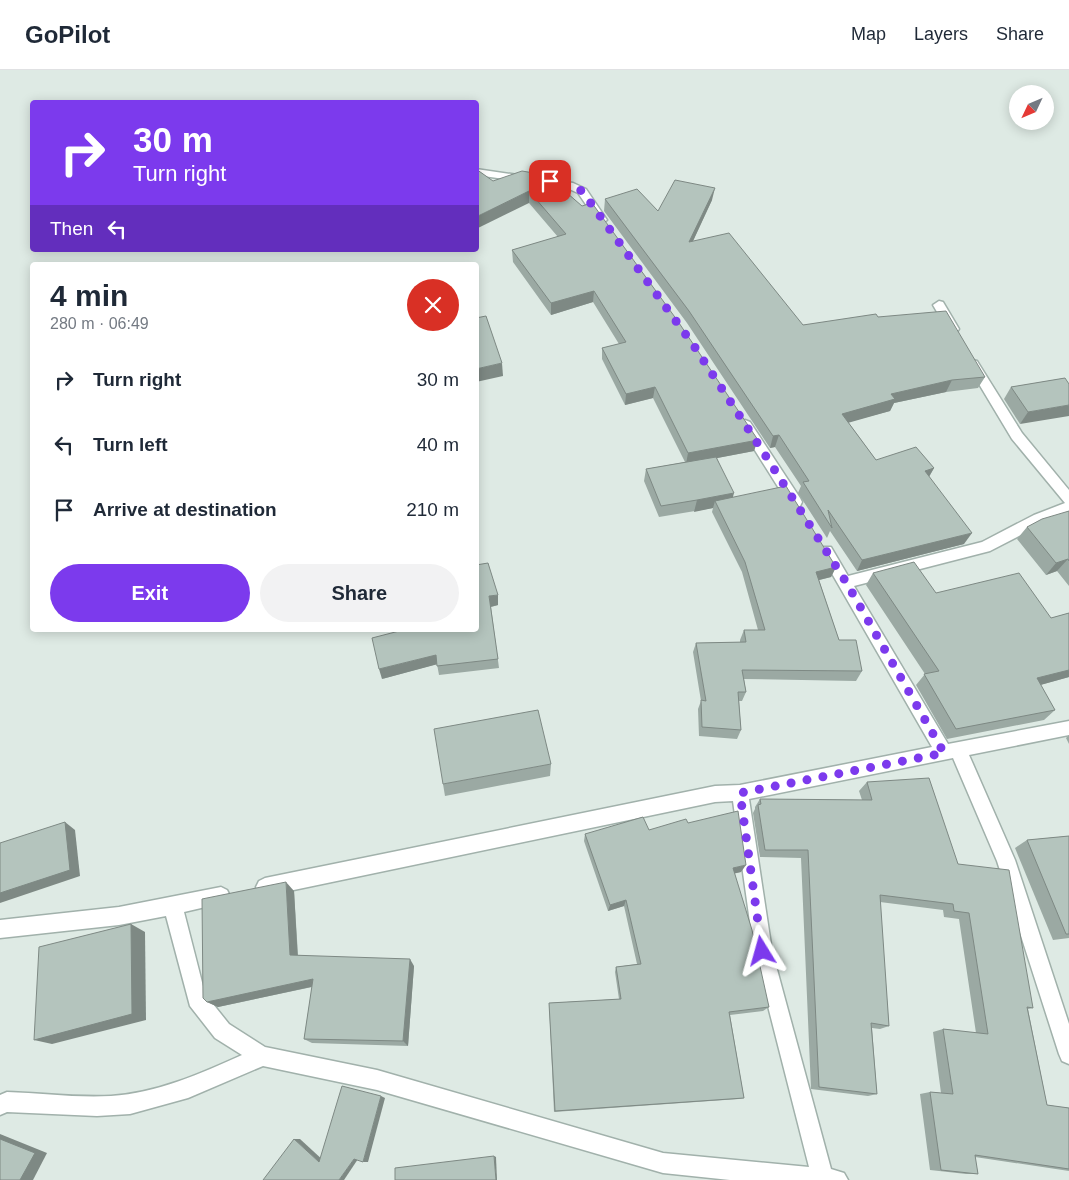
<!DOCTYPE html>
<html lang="en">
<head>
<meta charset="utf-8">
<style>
	:root { --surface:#fff; --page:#f2f2f3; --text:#1f2937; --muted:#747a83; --line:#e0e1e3; --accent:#7c3aed }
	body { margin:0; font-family:Helvetica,sans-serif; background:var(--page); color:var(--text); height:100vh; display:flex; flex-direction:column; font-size:19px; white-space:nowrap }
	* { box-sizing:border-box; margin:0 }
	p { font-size:16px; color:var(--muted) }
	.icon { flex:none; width:28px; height:28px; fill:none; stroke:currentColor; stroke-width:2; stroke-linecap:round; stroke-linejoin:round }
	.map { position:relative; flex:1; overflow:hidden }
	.panel { position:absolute; left:30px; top:192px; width:449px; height:370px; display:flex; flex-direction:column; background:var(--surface); border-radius:5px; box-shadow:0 2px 12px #0003 }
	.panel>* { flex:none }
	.banner { position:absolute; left:30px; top:30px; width:449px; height:152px; border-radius:5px; box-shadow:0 2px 12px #0003; background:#7c3aed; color:#fff; overflow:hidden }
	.needle { width:32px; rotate:226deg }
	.buttons { position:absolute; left:1009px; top:15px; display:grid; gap:10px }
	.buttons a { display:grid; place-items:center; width:45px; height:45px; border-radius:50%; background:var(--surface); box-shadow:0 2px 12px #0003; font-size:25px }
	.pin { position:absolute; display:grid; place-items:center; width:42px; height:42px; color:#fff; margin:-21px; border-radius:10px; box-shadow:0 2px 8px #0006 }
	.me { position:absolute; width:55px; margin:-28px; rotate:352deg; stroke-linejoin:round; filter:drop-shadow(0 0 4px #0008) }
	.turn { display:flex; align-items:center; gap:18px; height:105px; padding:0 20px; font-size:22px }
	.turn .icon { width:65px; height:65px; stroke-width:2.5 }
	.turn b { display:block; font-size:35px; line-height:42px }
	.then { display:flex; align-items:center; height:48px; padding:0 20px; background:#0003; gap:10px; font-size:19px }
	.round { display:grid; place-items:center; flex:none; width:52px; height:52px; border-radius:26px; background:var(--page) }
	.head { display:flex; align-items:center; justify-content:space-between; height:85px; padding:0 20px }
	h1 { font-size:30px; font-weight:800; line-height:38px }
	.primary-button { display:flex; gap:10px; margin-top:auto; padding:10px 20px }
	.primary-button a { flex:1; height:58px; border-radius:30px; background:var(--accent); color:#fff; font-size:20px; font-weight:800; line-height:58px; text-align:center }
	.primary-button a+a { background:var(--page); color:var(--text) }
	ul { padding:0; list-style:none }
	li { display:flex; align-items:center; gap:15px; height:65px; padding:0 20px }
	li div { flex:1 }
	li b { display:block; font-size:19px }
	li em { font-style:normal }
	header { display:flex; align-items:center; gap:30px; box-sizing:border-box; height:70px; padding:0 25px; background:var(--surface); border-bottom:1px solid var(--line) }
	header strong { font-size:24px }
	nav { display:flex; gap:28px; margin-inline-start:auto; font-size:18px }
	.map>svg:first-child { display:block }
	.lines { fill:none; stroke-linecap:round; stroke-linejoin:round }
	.street-casing { stroke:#a1b1ab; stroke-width:3 }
	.street { fill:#fff; fill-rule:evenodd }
	.wall { fill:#9ba9a3 }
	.shaded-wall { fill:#7e8984 }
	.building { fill:#b4c4bd; stroke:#7e8984 }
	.route { stroke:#7c3aed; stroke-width:9; stroke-dasharray:0 16.2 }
</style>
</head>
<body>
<header>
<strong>GoPilot</strong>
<nav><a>Map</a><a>Layers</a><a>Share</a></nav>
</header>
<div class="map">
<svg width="1069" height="1110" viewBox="0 0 1069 1110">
	<rect width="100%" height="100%" fill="#deeae4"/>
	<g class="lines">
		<g class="street-casing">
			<g id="street">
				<polygon points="476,99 573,113 586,119 607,150 602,153 598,152 578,123 567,118 476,105"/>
				<polygon points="939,231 943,232 959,259 957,262 949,262 947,259 933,235"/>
				<path d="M973 290 977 291 1022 363 1069 420V443L1044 453 990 481 854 516 948 674 1069 651V665L969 685 1015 790 1069 954V994L1062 991 1059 984 997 791 953 688 749 729 772 881 831 1099 844 1103 848 1110H730L663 1103 377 1020 263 996 188 1028 130 1044 97 1046 7 1042 0 1045V1025L7 1022C41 1023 76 1028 111 1026 157 1023 200 1004 242 985L215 968 190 936 166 846 119 855 0 868V850L119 837 221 817 227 820 230 826 227 832 184 842 205 924 229 954 265 977 377 1000 663 1083 809 1097 754 881 733 731 715 732 265 826 259 823 256 817 259 811 265 808 715 716 740 715 932 677 819 481 821 477H831L848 506 982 472 1034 445 1065 433 1012 369 967 294Z"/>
				<polygon points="745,350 750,352 800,428 802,432 800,436 790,436 739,355"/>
			</g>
		</g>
		<use href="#street" class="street"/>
	</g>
	<g class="wall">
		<polygon points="557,107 557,115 754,381 717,388 733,427 836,497 831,507 819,510 839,570 862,601 856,611 744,609 746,622 742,631 739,631 741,660 737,669 699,666 698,639 701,631 693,582 696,573 740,572 740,570 744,560 758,560 742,502 712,442 713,438 659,447 644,411 646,399 685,392 653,328 625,335 602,289 602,278 619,274 593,232 551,245 513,192 512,180 558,167 529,133 493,111"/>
		<polygon points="605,129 658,141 712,130 693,171 803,255 878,247 985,307 978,318 946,322 894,333 890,341 848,352 876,390 934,398 929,407 964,474 857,501 830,461 827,468 798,423 801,416 775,377 770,378 687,253 604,141"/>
		<polygon points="1065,308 1020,354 1004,329 1011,317"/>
		<polygon points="1069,441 1069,516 1057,501 1046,505 1017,469 1027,457"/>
		<polygon points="873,503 936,523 1051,548 1069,543 1069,607 1040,615 1055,640 1044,650 947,669 916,615 925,604 866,515"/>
		<polygon points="498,525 498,535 491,537 499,598 439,605 437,594 382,609 476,560"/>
		<polygon points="1069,665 1069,674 1066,668"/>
		<polygon points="551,694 550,706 445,726 443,714"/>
		<polygon points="867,712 958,794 1033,938 1028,939 1047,1035 1069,1038 1069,1101 975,1087 978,1104 966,1104 930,1100 920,1024 930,1022 941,1023 933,962 943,959 976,963 959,849 944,847 943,840 880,832 889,956 880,959 872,958 877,1024 868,1026 811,1019 801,788 760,787 753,743 755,739 755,737 760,729 862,730 859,721"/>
		<polygon points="688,753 741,802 734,803 769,937 763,941 730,945 744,1028 739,1029 554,1042 549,933 619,929 615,902 616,897 637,894 624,836 608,841 584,771 585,764 649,760"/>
		<polygon points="1069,766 1069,868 1053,870 1015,778 1027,770"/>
		<polygon points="294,821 298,885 414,896 408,976 312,973 304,969 312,917 218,937 207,932"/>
	</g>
	<g class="shaded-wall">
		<polygon points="557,107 557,119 552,110"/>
		<polygon points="715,118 712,130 687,184 689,172"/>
		<polygon points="529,121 529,133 476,159 476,147"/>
		<polygon points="594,221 593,232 551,245 551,233"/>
		<polygon points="502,293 503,306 476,312 476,299"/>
		<polygon points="952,310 946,322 894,333 890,341 837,356 842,344 891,324"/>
		<polygon points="655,317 653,328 625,335 626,324"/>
		<polygon points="1069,335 1069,346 1020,354 1028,342"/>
		<polygon points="779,365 775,377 770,378 773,366"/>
		<polygon points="758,370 754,381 686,394 688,383"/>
		<polygon points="934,398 927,410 925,401"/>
		<polygon points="734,423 731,434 715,431 713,438 694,442 697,430"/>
		<polygon points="972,463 964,474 857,501 862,490"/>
		<polygon points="1068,489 1057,501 1046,505 1056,493"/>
		<polygon points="836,497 831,507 811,512 816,502"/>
		<polygon points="498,525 498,535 490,537 489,526"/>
		<polygon points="436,585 438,594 382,609 379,599"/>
		<polygon points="1069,600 1069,607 1026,619 1037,608"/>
		<polygon points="65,752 75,760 80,806 0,833 0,823"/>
		<polygon points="746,795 741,802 728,805 733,798"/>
		<polygon points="286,812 294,821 298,892 290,885"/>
		<polygon points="626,830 624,836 608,841 610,835"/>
		<polygon points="131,854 145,862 146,950 52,974 34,970"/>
		<polygon points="410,889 414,896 408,976 403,971"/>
		<polygon points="313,909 320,915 218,937 207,932"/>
		<polygon points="381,1026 385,1028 368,1092 363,1092"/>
		<polygon points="0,1064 47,1083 33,1110 20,1110 0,1069"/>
		<polygon points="294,1069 300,1069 325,1092 319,1092"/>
		<polygon points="494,1086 496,1087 497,1110 496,1110"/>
		<polygon points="354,1089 358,1089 344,1110 339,1110"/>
	</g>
	<g class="building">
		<polygon points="476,99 493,111 522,101 557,107 552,110 582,136 592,133 677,250 758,370 688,383 655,317 626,324 602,278 626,272 594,221 551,233 512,180 566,164 529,121 476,147"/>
		<polygon points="675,110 715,118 689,172 729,163 803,255 876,244 878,247 946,241 985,307 952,310 891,324 895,329 842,344 876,390 916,377 934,398 925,401 972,463 862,490 828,440 832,458 803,412 809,411 779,365 773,366 689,241 605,129 637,119 658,141"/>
		<polygon points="486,246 502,293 476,299 476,248"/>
		<polygon points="1065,308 1069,314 1069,335 1028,342 1011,317"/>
		<polygon points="716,387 734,423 697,430 661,436 646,399"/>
		<polygon points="786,416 836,497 816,502 839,570 856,570 862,601 742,600 746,622 738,622 741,660 702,657 701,630 706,631 696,573 746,572 744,560 765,560 745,492 715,431"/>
		<polygon points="1069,441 1069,491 1068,489 1056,493 1027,457 1042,449"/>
		<polygon points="914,492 936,523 1019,503 1051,548 1069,543 1069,600 1037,608 1055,640 956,659 924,604 939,601 873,503"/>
		<polygon points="488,493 498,525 489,526 498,589 437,596 436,585 379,599 372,568 403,560 476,560 476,495"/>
		<polygon points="538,640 551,694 443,714 434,659"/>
		<polygon points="929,708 958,794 1009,800 1033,938 1027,937 1047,1035 1069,1038 1069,1099 975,1085 978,1104 941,1100 930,1022 953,1024 943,959 988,964 969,843 954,841 953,834 880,825 889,956 871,953 877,1024 819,1017 808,780 765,780 758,735 761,734 760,729 872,730 867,712"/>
		<polygon points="738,741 746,795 733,798 752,860 769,937 729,942 744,1028 555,1041 549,933 621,929 616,897 641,894 626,830 610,835 585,764 643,747 649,760 686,749 688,753"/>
		<polygon points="65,752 70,800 0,823 0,773"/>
		<polygon points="1069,766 1069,864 1066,864 1027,770"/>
		<polygon points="286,812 290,885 410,889 403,971 304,969 313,909 207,932 203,928 202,829"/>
		<polygon points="131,854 132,944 34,970 39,877"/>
		<polygon points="342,1016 381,1026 363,1092 354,1089 339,1110 263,1110 294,1069 319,1092"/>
		<polygon points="0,1069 35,1083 20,1110 0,1110"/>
		<polygon points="494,1086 496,1110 395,1110 395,1098"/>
	</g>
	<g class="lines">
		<polyline class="route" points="550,111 569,115 582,121 694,276 760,377 846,512 944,683 740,723 762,881"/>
	</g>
</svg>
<div class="buttons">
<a><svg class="needle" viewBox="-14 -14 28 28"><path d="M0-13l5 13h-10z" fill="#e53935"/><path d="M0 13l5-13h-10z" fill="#747a83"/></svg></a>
</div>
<div class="pin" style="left:550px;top:111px;background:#d93025"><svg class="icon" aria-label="arrive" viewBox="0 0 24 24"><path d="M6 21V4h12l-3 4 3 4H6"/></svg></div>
<svg class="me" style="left:762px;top:881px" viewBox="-20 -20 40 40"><path d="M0-17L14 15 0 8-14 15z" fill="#7c3aed" stroke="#fff" stroke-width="4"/></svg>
<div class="banner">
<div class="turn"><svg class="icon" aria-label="right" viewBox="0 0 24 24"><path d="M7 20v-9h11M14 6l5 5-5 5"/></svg><div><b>30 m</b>Turn right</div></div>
<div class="then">Then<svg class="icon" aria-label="left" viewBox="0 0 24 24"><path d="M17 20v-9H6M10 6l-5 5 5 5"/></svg></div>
</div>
<section class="panel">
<div class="head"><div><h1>4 min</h1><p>280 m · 06:49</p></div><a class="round" style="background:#d93025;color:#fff"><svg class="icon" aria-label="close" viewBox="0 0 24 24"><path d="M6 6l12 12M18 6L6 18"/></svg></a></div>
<ul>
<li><svg class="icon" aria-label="right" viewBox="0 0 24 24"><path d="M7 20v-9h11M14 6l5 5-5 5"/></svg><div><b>Turn right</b></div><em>30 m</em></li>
<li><svg class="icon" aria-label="left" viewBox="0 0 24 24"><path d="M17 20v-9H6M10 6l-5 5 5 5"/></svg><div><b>Turn left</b></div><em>40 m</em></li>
<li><svg class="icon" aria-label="arrive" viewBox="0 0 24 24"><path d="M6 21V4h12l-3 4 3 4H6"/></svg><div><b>Arrive at destination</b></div><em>210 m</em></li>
</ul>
<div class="primary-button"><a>Exit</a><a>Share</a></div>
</section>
</div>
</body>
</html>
